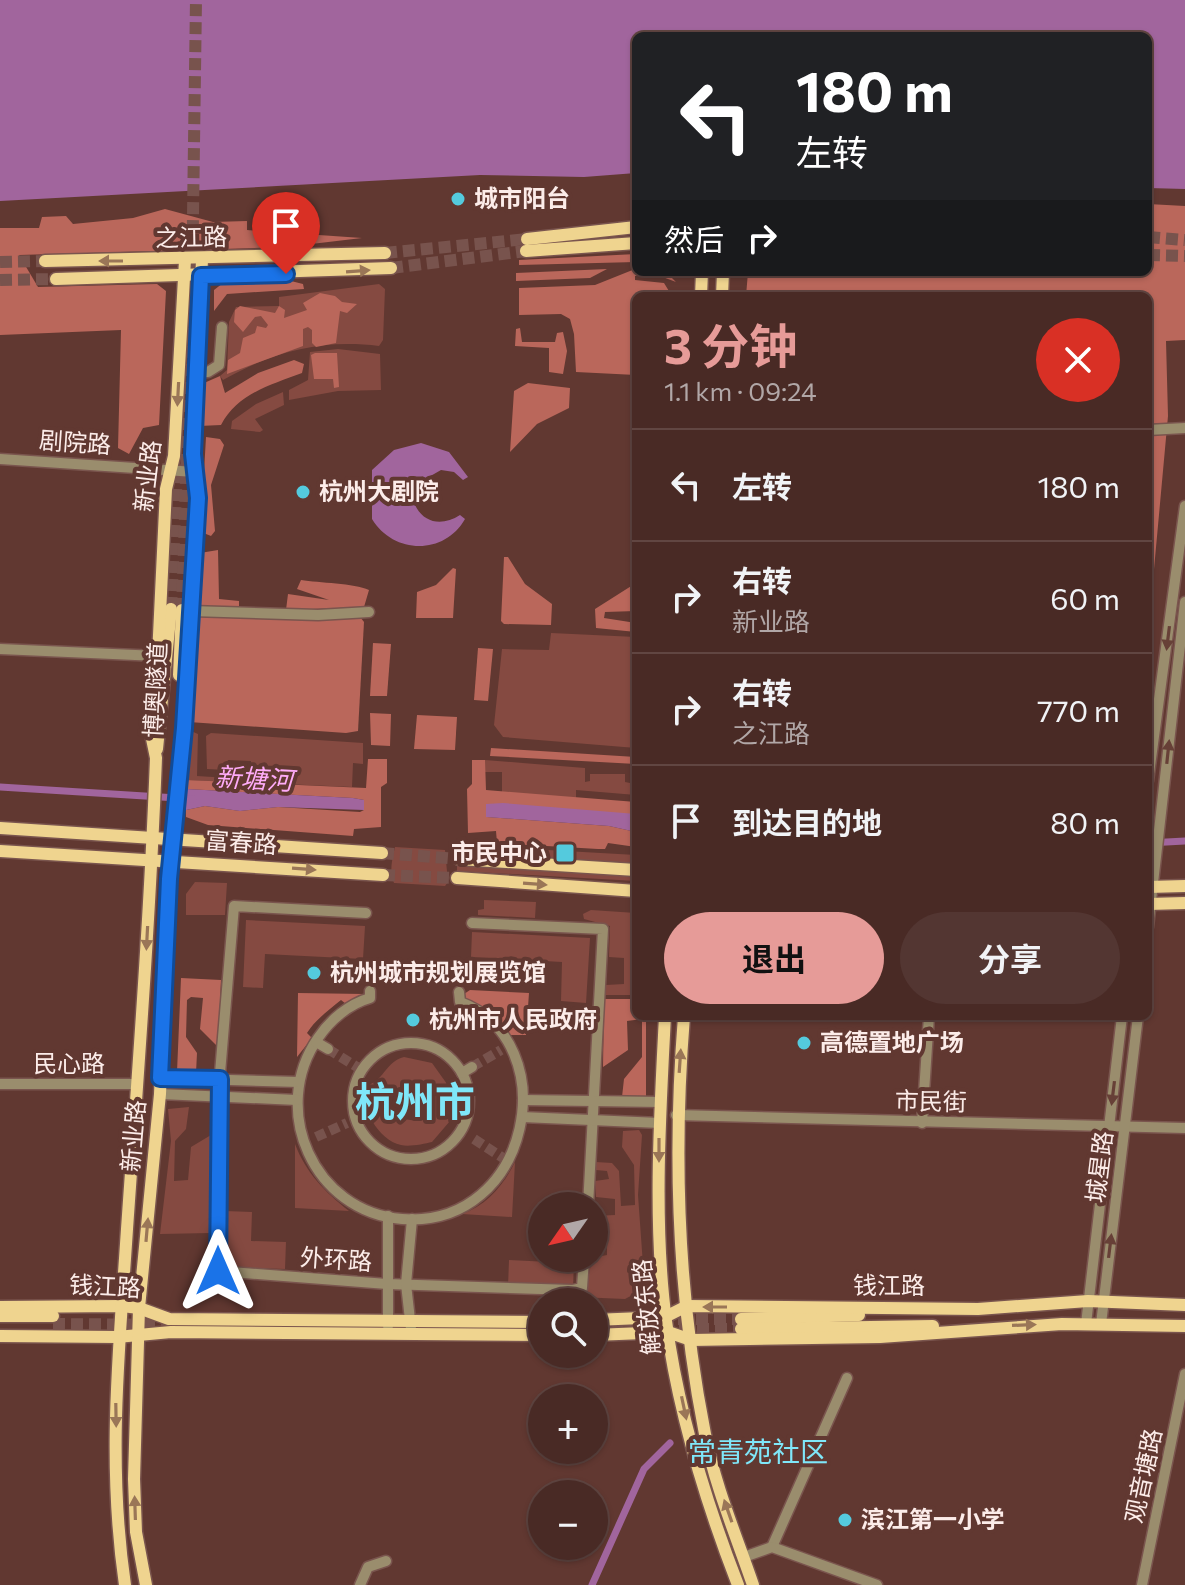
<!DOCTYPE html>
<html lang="zh">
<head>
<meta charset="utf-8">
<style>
	:root { --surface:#492a25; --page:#533632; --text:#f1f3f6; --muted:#b1a7a7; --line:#614642; --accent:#e69b98 }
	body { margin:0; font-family:Commissioner,"Noto Sans SC",sans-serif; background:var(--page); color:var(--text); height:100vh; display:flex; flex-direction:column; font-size:30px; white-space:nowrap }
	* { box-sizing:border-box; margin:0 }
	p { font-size:26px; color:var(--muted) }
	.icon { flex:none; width:44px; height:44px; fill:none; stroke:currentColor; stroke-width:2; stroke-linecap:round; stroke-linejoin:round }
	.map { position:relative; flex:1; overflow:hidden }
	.details { position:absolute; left:632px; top:292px; width:520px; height:728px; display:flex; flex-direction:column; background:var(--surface); border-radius:12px; box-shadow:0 2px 6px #0004,0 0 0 2px var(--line) }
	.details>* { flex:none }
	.top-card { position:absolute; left:632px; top:32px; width:520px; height:244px; border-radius:12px; box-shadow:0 2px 6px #0004,0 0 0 2px var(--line); background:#202124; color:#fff; overflow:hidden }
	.needle { width:52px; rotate:236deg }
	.buttons { position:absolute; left:528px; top:1192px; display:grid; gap:16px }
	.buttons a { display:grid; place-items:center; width:80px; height:80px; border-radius:50%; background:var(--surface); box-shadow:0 2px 6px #0004,0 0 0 2px var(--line); font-size:40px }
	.pin { position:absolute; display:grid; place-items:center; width:68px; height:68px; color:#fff; margin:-82px -34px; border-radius:50% 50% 50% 0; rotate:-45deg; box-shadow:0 0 8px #0007 }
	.pin .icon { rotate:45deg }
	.me { position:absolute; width:88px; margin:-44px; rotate:0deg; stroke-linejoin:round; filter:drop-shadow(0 0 6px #0008) }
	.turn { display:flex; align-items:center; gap:28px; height:168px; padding:0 32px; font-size:36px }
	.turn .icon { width:104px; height:104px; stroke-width:2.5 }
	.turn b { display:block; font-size:56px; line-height:68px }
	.then { display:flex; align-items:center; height:76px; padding:0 32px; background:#0003; gap:16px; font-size:30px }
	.round { display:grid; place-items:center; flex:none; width:84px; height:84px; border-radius:42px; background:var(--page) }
	.headline { display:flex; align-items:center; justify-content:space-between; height:136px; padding:0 32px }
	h1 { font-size:48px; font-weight:700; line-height:60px; color:var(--accent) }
	.cta { display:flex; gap:16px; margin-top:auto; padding:16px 32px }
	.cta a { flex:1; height:92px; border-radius:48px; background:var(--accent); color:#111; font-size:32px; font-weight:700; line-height:92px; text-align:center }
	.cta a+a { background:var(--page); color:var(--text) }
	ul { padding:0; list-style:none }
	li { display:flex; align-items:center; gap:24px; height:112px; padding:0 32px; border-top:2px solid var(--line) }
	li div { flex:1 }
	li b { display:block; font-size:30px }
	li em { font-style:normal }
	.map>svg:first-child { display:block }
	.green { fill:#854a41; fill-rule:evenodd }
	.forest { fill:#ba675b }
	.water { fill:#a1659d }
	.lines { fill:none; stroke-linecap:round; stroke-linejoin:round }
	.canal { stroke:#a1659d; stroke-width:7 }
	.minor-tunnel { stroke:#78534d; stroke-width:10; stroke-dasharray:10 5; stroke-linecap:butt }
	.major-tunnel { stroke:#78534d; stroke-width:12; stroke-dasharray:12 6; stroke-linecap:butt }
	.minor-casing { stroke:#7a554e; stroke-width:13 }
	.major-casing { stroke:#7a554e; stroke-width:15 }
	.minor { stroke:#9a8d6d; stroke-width:10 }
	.major { stroke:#efd48f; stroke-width:12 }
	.oneway { fill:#9a7657 }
	.oneway2 { fill:#674037 }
	.route-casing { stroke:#114b97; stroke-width:20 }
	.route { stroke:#1a73e8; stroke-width:14 }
	.poi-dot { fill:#54cadd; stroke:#613831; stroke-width:3 }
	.labels { text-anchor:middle; stroke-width:8; stroke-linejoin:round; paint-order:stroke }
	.poi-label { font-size:24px; font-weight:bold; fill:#fcece9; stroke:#613831; text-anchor:start }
	.street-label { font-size:24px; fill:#fcece9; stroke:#613831 }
	.water-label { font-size:26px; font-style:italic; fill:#feabf8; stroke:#613831 }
	.quarter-label { font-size:28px; fill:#7fe7f9; stroke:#613831 }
	.town-label { font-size:40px; font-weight:bold; fill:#7fe7f9; stroke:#613831 }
</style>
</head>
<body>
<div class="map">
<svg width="1185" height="1585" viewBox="0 0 1185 1585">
	<rect width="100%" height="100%" fill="#613831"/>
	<g class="green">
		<path d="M379 284 385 289 383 340 379 346C322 339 274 351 223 380L220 376 227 370 229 322 236 307 279 306V297Z"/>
		<polygon points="338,349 380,354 381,390 338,391 289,400 289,390 308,380 310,352"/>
		<polygon points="283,392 284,405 255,419 263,430 260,432 231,429 232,421 256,404"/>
		<polygon points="551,633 636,637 636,748 503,737 494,725 502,649 549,650"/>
		<polygon points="191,731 198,734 197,776 276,781 276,774 251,773 251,761 228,760 227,770 207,769 206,736 211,733 363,743 363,764 353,763 352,787 186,780"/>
		<polygon points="485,760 585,768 585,782 590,781 590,774 625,774 625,782 630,783 631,772 636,771 636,795 576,790 576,798 502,792 502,772 484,772"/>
		<polygon points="458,845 636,855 636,863 458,852"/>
		<path d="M395 847 445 850 448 882 445 886 394 883C389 871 392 860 395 847Z"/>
		<polygon points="457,865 636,876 636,881 457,871"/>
		<polygon points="195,882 227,883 225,915 186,915 186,894"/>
		<polygon points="484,900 536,902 535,918 478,915 478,910 484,909"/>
		<polygon points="591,910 636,913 636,995 605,995 606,985 624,984 624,958 609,957 610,926 584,919 583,914"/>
		<polygon points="246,920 365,926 363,959 265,954 263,988 243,987"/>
		<polygon points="472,932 590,938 586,1003 561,1001 562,962 471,957"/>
		<path d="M404 1057 432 1063 452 1091 450 1121 432 1142C424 1144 409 1147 401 1145 378 1140 359 1107 369 1085 385 1078 386 1062 404 1057ZM400 1087H418L427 1092V1111L417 1121 390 1117 382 1108 385 1092Z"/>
		<polygon points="189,1107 186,1129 175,1141 174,1181 188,1180 191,1147 211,1135 210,1233 160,1234 171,1141 168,1109"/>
		<polygon points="639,1130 642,1135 638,1195 644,1279 640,1291 625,1299 578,1297 587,1286 592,1258 607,1255 607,1241 594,1240 594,1216 615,1215 615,1199 596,1197 595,1181 609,1179 607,1171 596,1170 596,1162 612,1163 619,1171 621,1206 635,1205 634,1165 622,1147 623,1131"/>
		<path d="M295 1144C306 1173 325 1192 349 1211L295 1208Z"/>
		<path d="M515 1162 512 1217 462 1214C487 1205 503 1186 515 1162Z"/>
		<polygon points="225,1211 252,1212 251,1241 286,1242 285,1269 224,1267"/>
		<polygon points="551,1258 574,1258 573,1290 508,1287 509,1260 550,1262"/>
	</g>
	<g class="forest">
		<polygon points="1148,204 1185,206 1185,340 1166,341 1168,416 1148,635 1148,296 746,296 748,272 1148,272"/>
		<polygon points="165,209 213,222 247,221 247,230 362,238 286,247 19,255 38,287 157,284 166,291 159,425 143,428 129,454 118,448 121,330 0,335 0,228 39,228 42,217 66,216 73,224 133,218"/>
		<polygon points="636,254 636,262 519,265 519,260"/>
		<polygon points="607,269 590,278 516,281 516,273"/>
		<polygon points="635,269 666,272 676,282 660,276 635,276 635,280 664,283 672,296 636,296 636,375 576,372 574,334 570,319 561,314 519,315 519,288 595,285"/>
		<polygon points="227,280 291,281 303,284 304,289 227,294 214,311 214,290"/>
		<polygon points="320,293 335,296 342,302 357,304 347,313 340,311 336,343 316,347 312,343 312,330 308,327 303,329 303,346 227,374 228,360 240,353 243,338 255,333 257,326 266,328 268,325 261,316 255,317 243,332 234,322 235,310 240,306 275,313 279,306 285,310 284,318 307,310 303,303"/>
		<polygon points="520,328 522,342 555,342 557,333 563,332 567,351 563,374 549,372 549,348 515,346 516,329"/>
		<polygon points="315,353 337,353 339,387 334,388 333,379 314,379 311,355"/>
		<path d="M294 360 304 364 302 373C270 385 237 394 221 425L199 426 204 383 220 376 225 393 258 373Z"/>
		<polygon points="528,383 570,388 569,408 537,424 510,452 514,391"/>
		<polygon points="206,437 220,439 224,445 211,485 215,531 211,536 201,532 201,525"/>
		<polygon points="218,550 219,599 239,601 239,608 195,606 200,553"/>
		<polygon points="504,557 508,557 525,584 552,604 551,625 504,624 501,621"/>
		<polygon points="453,568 456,569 453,618 416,618 417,592 436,585"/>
		<path d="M301 580C319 583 354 583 369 590L364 607 286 610 288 594 329 600 297 589Z"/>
		<polygon points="636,583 636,611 605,612 604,618 636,623 636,632 596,628 595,609"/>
		<polygon points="357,613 364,622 358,731 346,733 189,722 195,614"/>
		<polygon points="373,643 391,644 387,696 370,696"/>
		<polygon points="478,648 493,649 488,701 474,700"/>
		<polygon points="370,713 391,714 390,746 371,745"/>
		<polygon points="417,715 457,717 455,750 414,749"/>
		<polygon points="491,748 636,757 636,764 490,756"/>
		<polygon points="368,759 387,759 387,783 381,787 381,827 354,829 353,836 208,825 186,817 186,810 205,806 240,811 278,807 360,812 364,810 364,800 353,798 186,789 186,780 366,788"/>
		<polygon points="472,760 485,760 486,790 636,802 636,814 616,814 486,804 487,817 609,826 636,832 636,847 608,843 605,849 598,849 497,843 496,831 468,833 467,789 472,784"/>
		<polygon points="181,978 221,980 218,1047 200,1029 203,998 191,997 187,1000 186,1037 197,1053 196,1073 177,1072"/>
		<polygon points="470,990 529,993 526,1035 510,1035 494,1017 463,999 464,994"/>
		<path d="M298 993 364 994 346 1004 341 1000C329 1010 315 1020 307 1033L312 1038 297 1057Z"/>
		<polygon points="604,999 636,999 636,1016 646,1016 646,1097 622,1097 624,1079 642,1057 642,1019 627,1021 628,1050 603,1067"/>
	</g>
	<g class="water">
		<polygon points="0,0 1185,0 1185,189 1148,188 1148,36 636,36 636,173 584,177 480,175 0,201"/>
		<path d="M421 443 449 452 468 477 463 480 454 472 441 470 420 482 415 505C424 524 443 526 460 515L465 519C444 556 393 554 372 519V470L394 450Z"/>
		<polygon points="186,789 353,798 364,800 364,810 278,807 240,811 205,806 186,810"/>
		<polygon points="503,803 636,814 636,832 609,826 486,817 486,804"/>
	</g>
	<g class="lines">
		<g class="canal">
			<polyline points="0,787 193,799"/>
			<polyline points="1148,843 1185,841"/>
			<polyline points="592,1585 644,1469 670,1443"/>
		</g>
		<g class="minor-tunnel">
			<polyline points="328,1049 357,1067"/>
			<polyline points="472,1067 501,1050"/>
			<polyline points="316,1137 347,1123"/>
			<polyline points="474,1139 503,1158"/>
		</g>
		<g class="major-tunnel">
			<polyline points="1148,237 1185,240"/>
			<polyline points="385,253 527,239"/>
			<polyline points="1148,255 1185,256"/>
			<polyline points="0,262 45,261"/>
			<polyline points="391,268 526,251"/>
			<polyline points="0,280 56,279"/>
			<polyline points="171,609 177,471"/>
			<polyline points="182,610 192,287 196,0"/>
			<polyline points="382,853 459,859"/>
			<polyline points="383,875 457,878"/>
			<polyline points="660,1319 741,1319"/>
			<polyline points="53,1324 182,1325"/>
			<polyline points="594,1328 623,1329"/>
			<polyline points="661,1329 741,1329"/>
		</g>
		<g class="minor-casing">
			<g id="minor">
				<polyline points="197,372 208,372 219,365 222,327"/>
				<polyline points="1148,430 1185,428"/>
				<polyline points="0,459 195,472"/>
				<polyline points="191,611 318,615 369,612"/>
				<polyline points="0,649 158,656"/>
				<polyline points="1148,781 1185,506"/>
				<polyline points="366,913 234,906 218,1097 218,1271 387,1284 573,1290 582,1288 584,1258"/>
				<polyline points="472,923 603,929 588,1206"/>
				<polyline points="1148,927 1185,602"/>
				<path d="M370 991V998C349 1004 330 1020 318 1038 269 1109 313 1212 402 1219 532 1229 566 1041 460 1002L459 992"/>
				<polyline points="316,1042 328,1049"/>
				<circle cx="411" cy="1101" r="58"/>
				<polyline points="462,1073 472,1067"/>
				<polyline points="160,1078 299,1082"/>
				<polyline points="0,1084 137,1084"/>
				<polyline points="160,1094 297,1100"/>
				<polyline points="523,1100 661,1102"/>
				<polyline points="676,1115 1185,1128"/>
				<polyline points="522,1117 660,1123"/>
				<polyline points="922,1123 929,1016"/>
				<polyline points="388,1216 388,1326"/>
				<polyline points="1086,1324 1122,1016"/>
				<polyline points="1101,1324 1138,1016"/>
				<polyline points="411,1329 406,1284 412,1219"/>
				<polyline points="772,1547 847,1378"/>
				<polyline points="744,1557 772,1547 877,1585"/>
				<polyline points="360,1585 368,1567 386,1561"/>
				<polyline points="1142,1585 1185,1374"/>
			</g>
		</g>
		<g class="major-casing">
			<g id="major">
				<polyline points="527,239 636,227"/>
				<polyline points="526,251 636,243"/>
				<polyline points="45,261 385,253"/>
				<polyline points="56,279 391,268"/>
				<polyline points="701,296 702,272"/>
				<polyline points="722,296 723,272"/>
				<polyline points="179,675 182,610"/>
				<polyline points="157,749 171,609"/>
				<polyline points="0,828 382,853"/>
				<polyline points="0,851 383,875"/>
				<polyline points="459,859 636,870"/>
				<polyline points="457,878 636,891"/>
				<polyline points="1148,887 1185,886"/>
				<polyline points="1148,904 1185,903"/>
				<path d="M665 1016C660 1113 653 1224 666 1321 678 1411 705 1500 738 1585"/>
				<path d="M684 1016C673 1154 678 1298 705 1434 715 1486 736 1535 753 1585"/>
				<polyline points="0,1307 122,1306 139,1308 169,1319 542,1322"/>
				<polyline points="0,1316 53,1316"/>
				<polyline points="741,1319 859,1315"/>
				<polyline points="594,1320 665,1317 687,1306 978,1309 1088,1301 1185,1305"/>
				<polyline points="741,1329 933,1326"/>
				<polyline points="594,1335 668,1332 691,1340 880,1337 1062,1324 1185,1326"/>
				<polyline points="0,1336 117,1337 171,1332 542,1335"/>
				<path d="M125 1585C107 1462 119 1352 127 1229 138 1072 150 915 156 758L150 729 158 656 166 489 174 456 185 260"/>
				<polyline points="146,1585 136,1532 134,1479 139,1308 160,1094 170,861 184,728 198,498 193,454 202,260"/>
			</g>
		</g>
		<use href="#minor" class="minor"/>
		<use href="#major" class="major"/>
	</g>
	<defs><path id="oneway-solid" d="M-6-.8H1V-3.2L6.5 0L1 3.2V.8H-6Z" transform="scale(2)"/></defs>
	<g class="oneway">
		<use href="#oneway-solid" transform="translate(111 261) rotate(180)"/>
		<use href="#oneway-solid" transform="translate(358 271) rotate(-4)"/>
		<use href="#oneway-solid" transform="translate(178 394) rotate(93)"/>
		<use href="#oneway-solid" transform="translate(304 869) rotate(4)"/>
		<use href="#oneway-solid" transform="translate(535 884) rotate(4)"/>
		<use href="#oneway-solid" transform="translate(147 938) rotate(93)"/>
		<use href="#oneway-solid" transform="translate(680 1061) rotate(-86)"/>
		<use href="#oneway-solid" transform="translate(659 1150) rotate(90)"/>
		<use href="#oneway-solid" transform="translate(147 1230) rotate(-85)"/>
		<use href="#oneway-solid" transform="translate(715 1307) rotate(-180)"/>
		<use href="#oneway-solid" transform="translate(1024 1325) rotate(-2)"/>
		<use href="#oneway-solid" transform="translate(684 1408) rotate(78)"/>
		<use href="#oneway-solid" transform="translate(116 1415) rotate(89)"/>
		<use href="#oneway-solid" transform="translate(135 1508) rotate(-92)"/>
		<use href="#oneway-solid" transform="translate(728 1511) rotate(-109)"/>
	</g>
	<g class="oneway2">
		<use href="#oneway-solid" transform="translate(1168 638) rotate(97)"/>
		<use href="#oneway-solid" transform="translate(1168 752) rotate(-84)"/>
		<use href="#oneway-solid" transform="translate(1113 1093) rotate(97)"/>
		<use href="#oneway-solid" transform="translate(1110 1246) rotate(-83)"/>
	</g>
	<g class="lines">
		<g class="route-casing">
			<polyline id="route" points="218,1271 220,1079 160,1078 169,879 184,728 198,498 193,454 201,276 286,274"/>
		</g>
		<use href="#route" class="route"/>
	</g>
	<g class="poi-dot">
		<circle cx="458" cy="199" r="8"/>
		<circle cx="303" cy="492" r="8"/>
		<rect x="555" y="843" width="20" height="20" rx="4"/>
		<circle cx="314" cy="973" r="8"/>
		<circle cx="413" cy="1020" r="8"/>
		<circle cx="804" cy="1043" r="8"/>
		<circle cx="845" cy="1520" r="8"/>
	</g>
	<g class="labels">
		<g class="poi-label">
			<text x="474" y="207">城市阳台</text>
			<text x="319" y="500">杭州大剧院</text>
			<text x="547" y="861" text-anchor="end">市民中心</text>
			<text x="330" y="981">杭州城市规划展览馆</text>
			<text x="429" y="1028">杭州市人民政府</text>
			<text x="820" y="1051">高德置地广场</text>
			<text x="861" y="1528">滨江第一小学</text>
		</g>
		<g class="street-label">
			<text transform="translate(191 238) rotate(-1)" y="8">之江路</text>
			<text transform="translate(75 443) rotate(4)" y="8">剧院路</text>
			<text transform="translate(148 476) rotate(-83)" y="8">新业路</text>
			<text transform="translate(156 690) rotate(-87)" y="8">博奥隧道</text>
			<text transform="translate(241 843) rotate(4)" y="8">富春路</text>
			<text x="69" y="1072">民心路</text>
			<text transform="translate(931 1102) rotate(1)" y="8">市民街</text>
			<text transform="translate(134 1136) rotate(-85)" y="8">新业路</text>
			<text transform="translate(1100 1167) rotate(-83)" y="8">城星路</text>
			<text transform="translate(336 1260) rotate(4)" y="8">外环路</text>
			<text x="889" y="1294">钱江路</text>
			<text transform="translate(105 1287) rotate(3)" y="8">钱江路</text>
			<text transform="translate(647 1307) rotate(-96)" y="8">解放东路</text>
			<text transform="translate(1144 1476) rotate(-78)" y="8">观音塘路</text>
		</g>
		<g class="water-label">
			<text transform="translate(254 779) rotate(3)" y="9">新塘河</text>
		</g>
		<g class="quarter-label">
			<text x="758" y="1462">常青苑社区</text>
		</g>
		<g class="town-label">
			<text x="415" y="1116">杭州市</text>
		</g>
	</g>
</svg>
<div class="buttons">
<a><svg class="needle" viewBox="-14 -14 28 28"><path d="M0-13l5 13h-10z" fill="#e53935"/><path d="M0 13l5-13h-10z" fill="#b1a7a7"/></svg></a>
<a><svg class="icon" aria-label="search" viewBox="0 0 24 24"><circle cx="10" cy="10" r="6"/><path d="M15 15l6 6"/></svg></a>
<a>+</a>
<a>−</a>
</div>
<div class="pin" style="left:286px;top:274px;background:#d93025"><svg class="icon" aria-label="arrive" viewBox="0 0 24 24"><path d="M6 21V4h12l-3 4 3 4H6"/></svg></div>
<svg class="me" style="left:218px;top:1271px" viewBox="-20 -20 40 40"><path d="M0-17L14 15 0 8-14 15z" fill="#1a73e8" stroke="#fff" stroke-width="4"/></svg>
<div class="top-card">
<div class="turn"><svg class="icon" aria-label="left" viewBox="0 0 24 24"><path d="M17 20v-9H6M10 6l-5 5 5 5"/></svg><div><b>180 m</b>左转</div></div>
<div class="then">然后<svg class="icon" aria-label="right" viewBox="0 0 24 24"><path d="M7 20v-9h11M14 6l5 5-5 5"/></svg></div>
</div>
<section class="details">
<div class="headline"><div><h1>3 分钟</h1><p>1.1 km · 09:24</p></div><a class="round" style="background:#d93025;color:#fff"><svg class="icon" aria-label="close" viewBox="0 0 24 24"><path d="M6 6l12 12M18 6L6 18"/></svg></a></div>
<ul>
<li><svg class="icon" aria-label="left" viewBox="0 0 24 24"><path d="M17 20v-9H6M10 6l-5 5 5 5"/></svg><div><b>左转</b></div><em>180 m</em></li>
<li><svg class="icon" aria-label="right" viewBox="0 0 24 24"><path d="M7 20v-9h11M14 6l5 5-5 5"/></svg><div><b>右转</b><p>新业路</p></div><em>60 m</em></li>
<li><svg class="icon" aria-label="right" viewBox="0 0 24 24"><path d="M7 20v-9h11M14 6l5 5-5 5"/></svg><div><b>右转</b><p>之江路</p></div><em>770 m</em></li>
<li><svg class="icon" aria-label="arrive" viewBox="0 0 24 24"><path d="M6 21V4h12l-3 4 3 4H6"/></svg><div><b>到达目的地</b></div><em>80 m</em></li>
</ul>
<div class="cta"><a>退出</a><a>分享</a></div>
</section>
</div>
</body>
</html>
